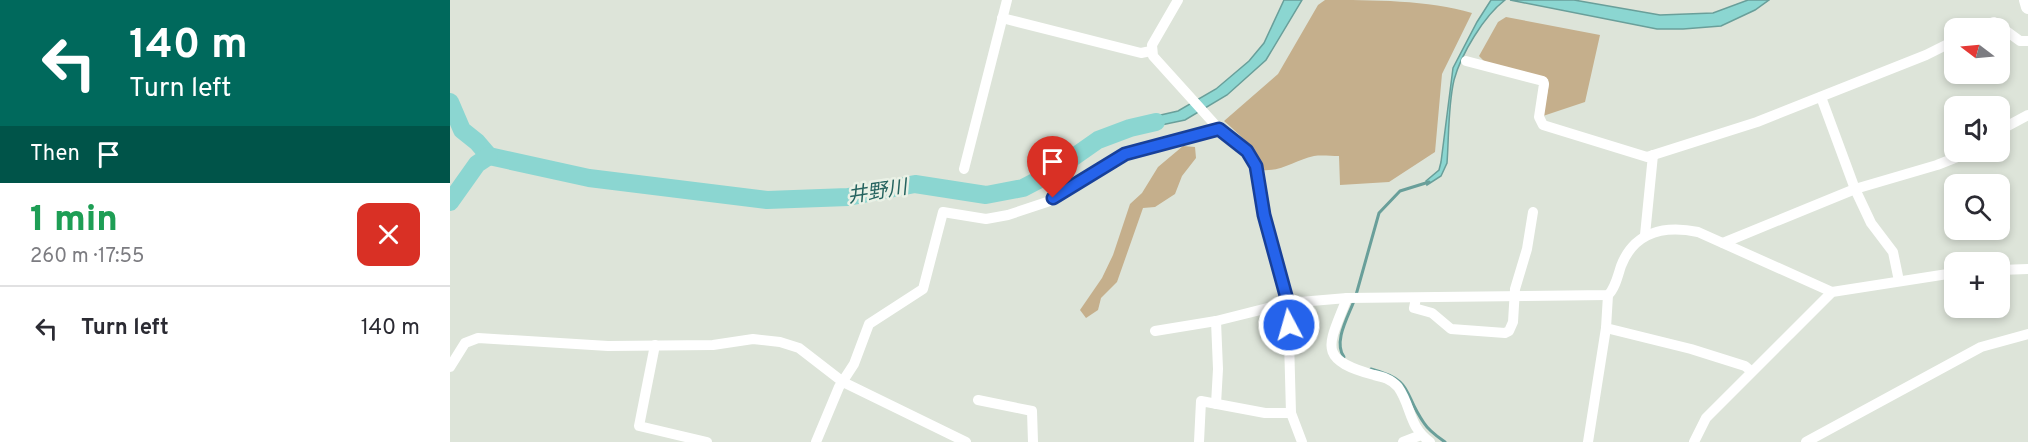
<!DOCTYPE html>
<html lang="en">
<head>
<meta charset="utf-8">
<style>
	:root { --surface:#fff; --page:#f7f7f7; --text:#2b2b33; --muted:#7c7c81; --line:#e1e1e2 }
	body { margin:0; font-family:Overpass,"Noto Sans JP",sans-serif; background:var(--page); color:var(--text); height:100vh; display:flex; flex-direction:column; font-size:22px; white-space:nowrap }
	* { box-sizing:border-box; margin:0 }
	p { font-size:20px; color:var(--muted) }
	.icon { flex:none; width:33px; height:33px; fill:none; stroke:currentColor; stroke-width:2; stroke-linecap:round; stroke-linejoin:round }
	.map { position:relative; flex:1; overflow:hidden }
	.sheet { display:flex; flex-direction:column; background:var(--surface); width:450px }
	.sheet>* { flex:none }
	.top-card { background:#00695c; color:#fff; overflow:hidden }
	.needle { width:39px; rotate:286deg }
	.buttons { position:absolute; left:1494px; top:18px; display:grid; gap:12px }
	.buttons a { display:grid; place-items:center; width:66px; height:66px; border-radius:12px; background:var(--surface); box-shadow:0 3px 9px #0003; font-size:30px }
	.pin { position:absolute; display:grid; place-items:center; width:51px; height:51px; color:#fff; margin:-62px -26px; border-radius:50% 50% 50% 0; rotate:-45deg; box-shadow:0 0 6px #0007 }
	.pin .icon { rotate:45deg }
	.me { position:absolute; width:66px; margin:-33px; rotate:354deg; stroke-linejoin:round; filter:drop-shadow(0 0 4px #0008) }
	.turn { display:flex; align-items:center; gap:21px; height:126px; padding:0 30px; font-size:27px }
	.turn .icon { width:78px; height:78px; stroke-width:2.5 }
	.turn b { display:block; font-size:42px; line-height:51px }
	.then { display:flex; align-items:center; height:57px; padding:0 30px; background:#0003; gap:12px; font-size:22px }
	.round { display:grid; place-items:center; flex:none; width:63px; height:63px; border-radius:12px; background:var(--page) }
	.head { display:flex; align-items:center; justify-content:space-between; height:102px; padding:0 30px }
	h1 { font-size:36px; font-weight:800; line-height:45px; color:#1e9e55 }
	ul { padding:0; list-style:none }
	li { display:flex; align-items:center; gap:18px; height:84px; padding:0 30px; border-top:2px solid var(--line) }
	li div { flex:1 }
	li b { display:block; font-size:22px }
	li em { font-style:normal }
	main { display:flex; flex:1; min-height:0 }
	.map>svg:first-child { display:block }
	.green { fill:#c5af8c }
	.water { fill:#8bd6d1; stroke:#699f9a; stroke-width:1.5 }
	.lines { fill:none; stroke-linecap:round; stroke-linejoin:round }
	.stream { stroke:#699f9a; stroke-width:3 }
	.river { stroke:#8bd6d1; stroke-width:18 }
	.minor { stroke:#fff; stroke-width:10 }
	.major { stroke:#fff; stroke-width:14 }
	.route-casing { stroke:#184099; stroke-width:15 }
	.route { stroke:#2563eb; stroke-width:10 }
	.labels { text-anchor:middle; stroke-width:5; stroke-linejoin:round; paint-order:stroke }
	.water-label { font-size:20px; font-style:italic; fill:#25635f; stroke:#eaf1e6 }
</style>
</head>
<body>
<main>
<section class="sheet">
<div class="top-card">
<div class="turn"><svg class="icon" aria-label="left" viewBox="0 0 24 24"><path d="M17 20v-9H6M10 6l-5 5 5 5"/></svg><div><b>140 m</b>Turn left</div></div>
<div class="then">Then<svg class="icon" aria-label="arrive" viewBox="0 0 24 24"><path d="M6 21V4h12l-3 4 3 4H6"/></svg></div>
</div>
<div class="head"><div><h1>1 min</h1><p>260 m · 17:55</p></div><a class="round" style="background:#d93025;color:#fff"><svg class="icon" aria-label="close" viewBox="0 0 24 24"><path d="M6 6l12 12M18 6L6 18"/></svg></a></div>
<ul>
<li><svg class="icon" aria-label="left" viewBox="0 0 24 24"><path d="M17 20v-9H6M10 6l-5 5 5 5"/></svg><div><b>Turn left</b></div><em>140 m</em></li>
</ul>
</section>
<div class="map">
<svg width="1578" height="442" viewBox="0 0 1578 442">
	<rect width="100%" height="100%" fill="#dde4d9"/>
	<g class="green">
		<path d="M875 0C922 0 979 0 1022 13L992 74 985 152 939 182 890 185 889 156C881 156 871 155 864 156 845 160 832 172 811 170 806 148 791 136 774 121L828 74 868 5Z"/>
		<polygon points="1056,17 1150,35 1135,102 1093,116 1099,84 1098,79 1035,62 1029,56 1048,22"/>
		<polygon points="733,146 745,147 746,158 732,176 725,194 705,207 693,208 667,282 651,298 648,310 636,318 630,310 652,278 663,255 680,204 692,193 708,167"/>
	</g>
	<g class="water">
		<polygon points="834,0 852,0 816,60 777,95 735,120 683,131 680,122 728,111 766,89 799,61 814,43"/>
		<path d="M1041 0H1055C1034 16 1011 54 1004 80 998 106 999 136 997 163L991 176 977 185 976 181 989 170 991 162 1003 68 1027 22Z"/>
		<polygon points="1060,0 1124,0 1210,15 1263,13 1298,0 1319,0 1305,10 1271,26 1233,29 1207,29"/>
	</g>
	<g class="lines">
		<g class="stream">
			<polyline points="906,295 929,213 950,191 979,182"/>
			<path d="M894 357C883 342 898 317 904 301"/>
			<path d="M921 369C965 381 952 392 974 423 979 431 988 437 995 442"/>
		</g>
		<g class="river">
			<polyline points="0,102 12,130 27,142 39,156"/>
			<polyline points="39,156 139,178 317,200 398,197 465,184 536,195 573,188 598,175 648,140 680,128 706,122"/>
			<polyline points="0,202 27,164 39,156"/>
		</g>
		<g class="minor">
			<polyline points="728,0 702,45 703,56 769,129 797,151 806,166 814,215 838,303 841,413 852,442"/>
			<polyline points="552,18 691,53 701,51"/>
			<polyline points="1528,28 1544,22 1570,41 1578,41"/>
			<polyline points="1016,61 1093,81 1094,84 1089,117 1093,125 1197,157 1307,122 1476,55 1504,41"/>
			<polyline points="1371,97 1405,189 1421,223 1443,252 1449,281"/>
			<polyline points="1550,130 1578,115"/>
			<polyline points="514,169 557,0"/>
			<polyline points="1195,235 1203,155"/>
			<polyline points="1273,243 1405,189 1487,165 1520,152"/>
			<polyline points="1550,270 1578,269"/>
			<path d="M897 298C879 345 865 359 924 375 933 377 941 379 948 387 962 407 958 426 980 442"/>
			<polyline points="966,298 964,308 982,313 1001,329 1055,333 1059,331 1063,322 1065,289 1077,249 1083,212"/>
			<polyline points="1156,328 1241,349 1295,366 1301,371"/>
			<path d="M705 331 766 321 838 303 897 298 1158 295C1165 289 1168 275 1171 266 1184 232 1214 225 1248 232L1382 292"/>
			<polyline points="205,345 189,426 257,442"/>
			<polyline points="0,367 15,343 28,338 158,346 263,345 303,339 330,342 349,348 393,382 516,442"/>
			<polyline points="528,400 582,411 583,442"/>
			<polyline points="766,404 768,369 766,321"/>
			<polyline points="366,442 389,387 404,364 419,324 473,289 493,212 536,219 558,215 597,202 675,154 769,129"/>
			<polyline points="749,442 751,401 815,413 841,413"/>
			<polyline points="953,442 971,435"/>
			<polyline points="1138,442 1156,328 1158,295"/>
			<polyline points="1244,442 1256,418 1382,292 1504,273"/>
			<polyline points="1356,442 1531,347 1578,334"/>
		</g>
		<polyline class="major" points="1576,0 1578,7"/>
	</g>
	<g class="lines">
		<g class="route-casing">
			<polyline id="route" points="603,198 675,154 769,129 797,151 806,166 814,215 838,303 839,325"/>
		</g>
		<use href="#route" class="route"/>
	</g>
	<g class="labels">
		<g class="water-label">
			<text transform="translate(427 191) rotate(-9)" y="7">井野川</text>
		</g>
	</g>
</svg>
<div class="buttons">
<a><svg class="needle" viewBox="-14 -14 28 28"><path d="M0-13l5 13h-10z" fill="#e53935"/><path d="M0 13l5-13h-10z" fill="#7c7c81"/></svg></a>
<a><svg class="icon" aria-label="sound" viewBox="0 0 24 24"><path d="M4 9h4l5-4v14l-5-4H4zM17 9q2 3 0 6"/></svg></a>
<a><svg class="icon" aria-label="search" viewBox="0 0 24 24"><circle cx="10" cy="10" r="6"/><path d="M15 15l6 6"/></svg></a>
<a>+</a>
</div>
<div class="pin" style="left:603px;top:198px;background:#d93025"><svg class="icon" aria-label="arrive" viewBox="0 0 24 24"><path d="M6 21V4h12l-3 4 3 4H6"/></svg></div>
<svg class="me" style="left:839px;top:325px" viewBox="-20 -20 40 40"><circle r="17" fill="#2563eb" stroke="#fff" stroke-width="3"/><path d="M0-11L8 9 0 5-8 9z" fill="#fff"/></svg>
</div>
</main>
</body>
</html>
